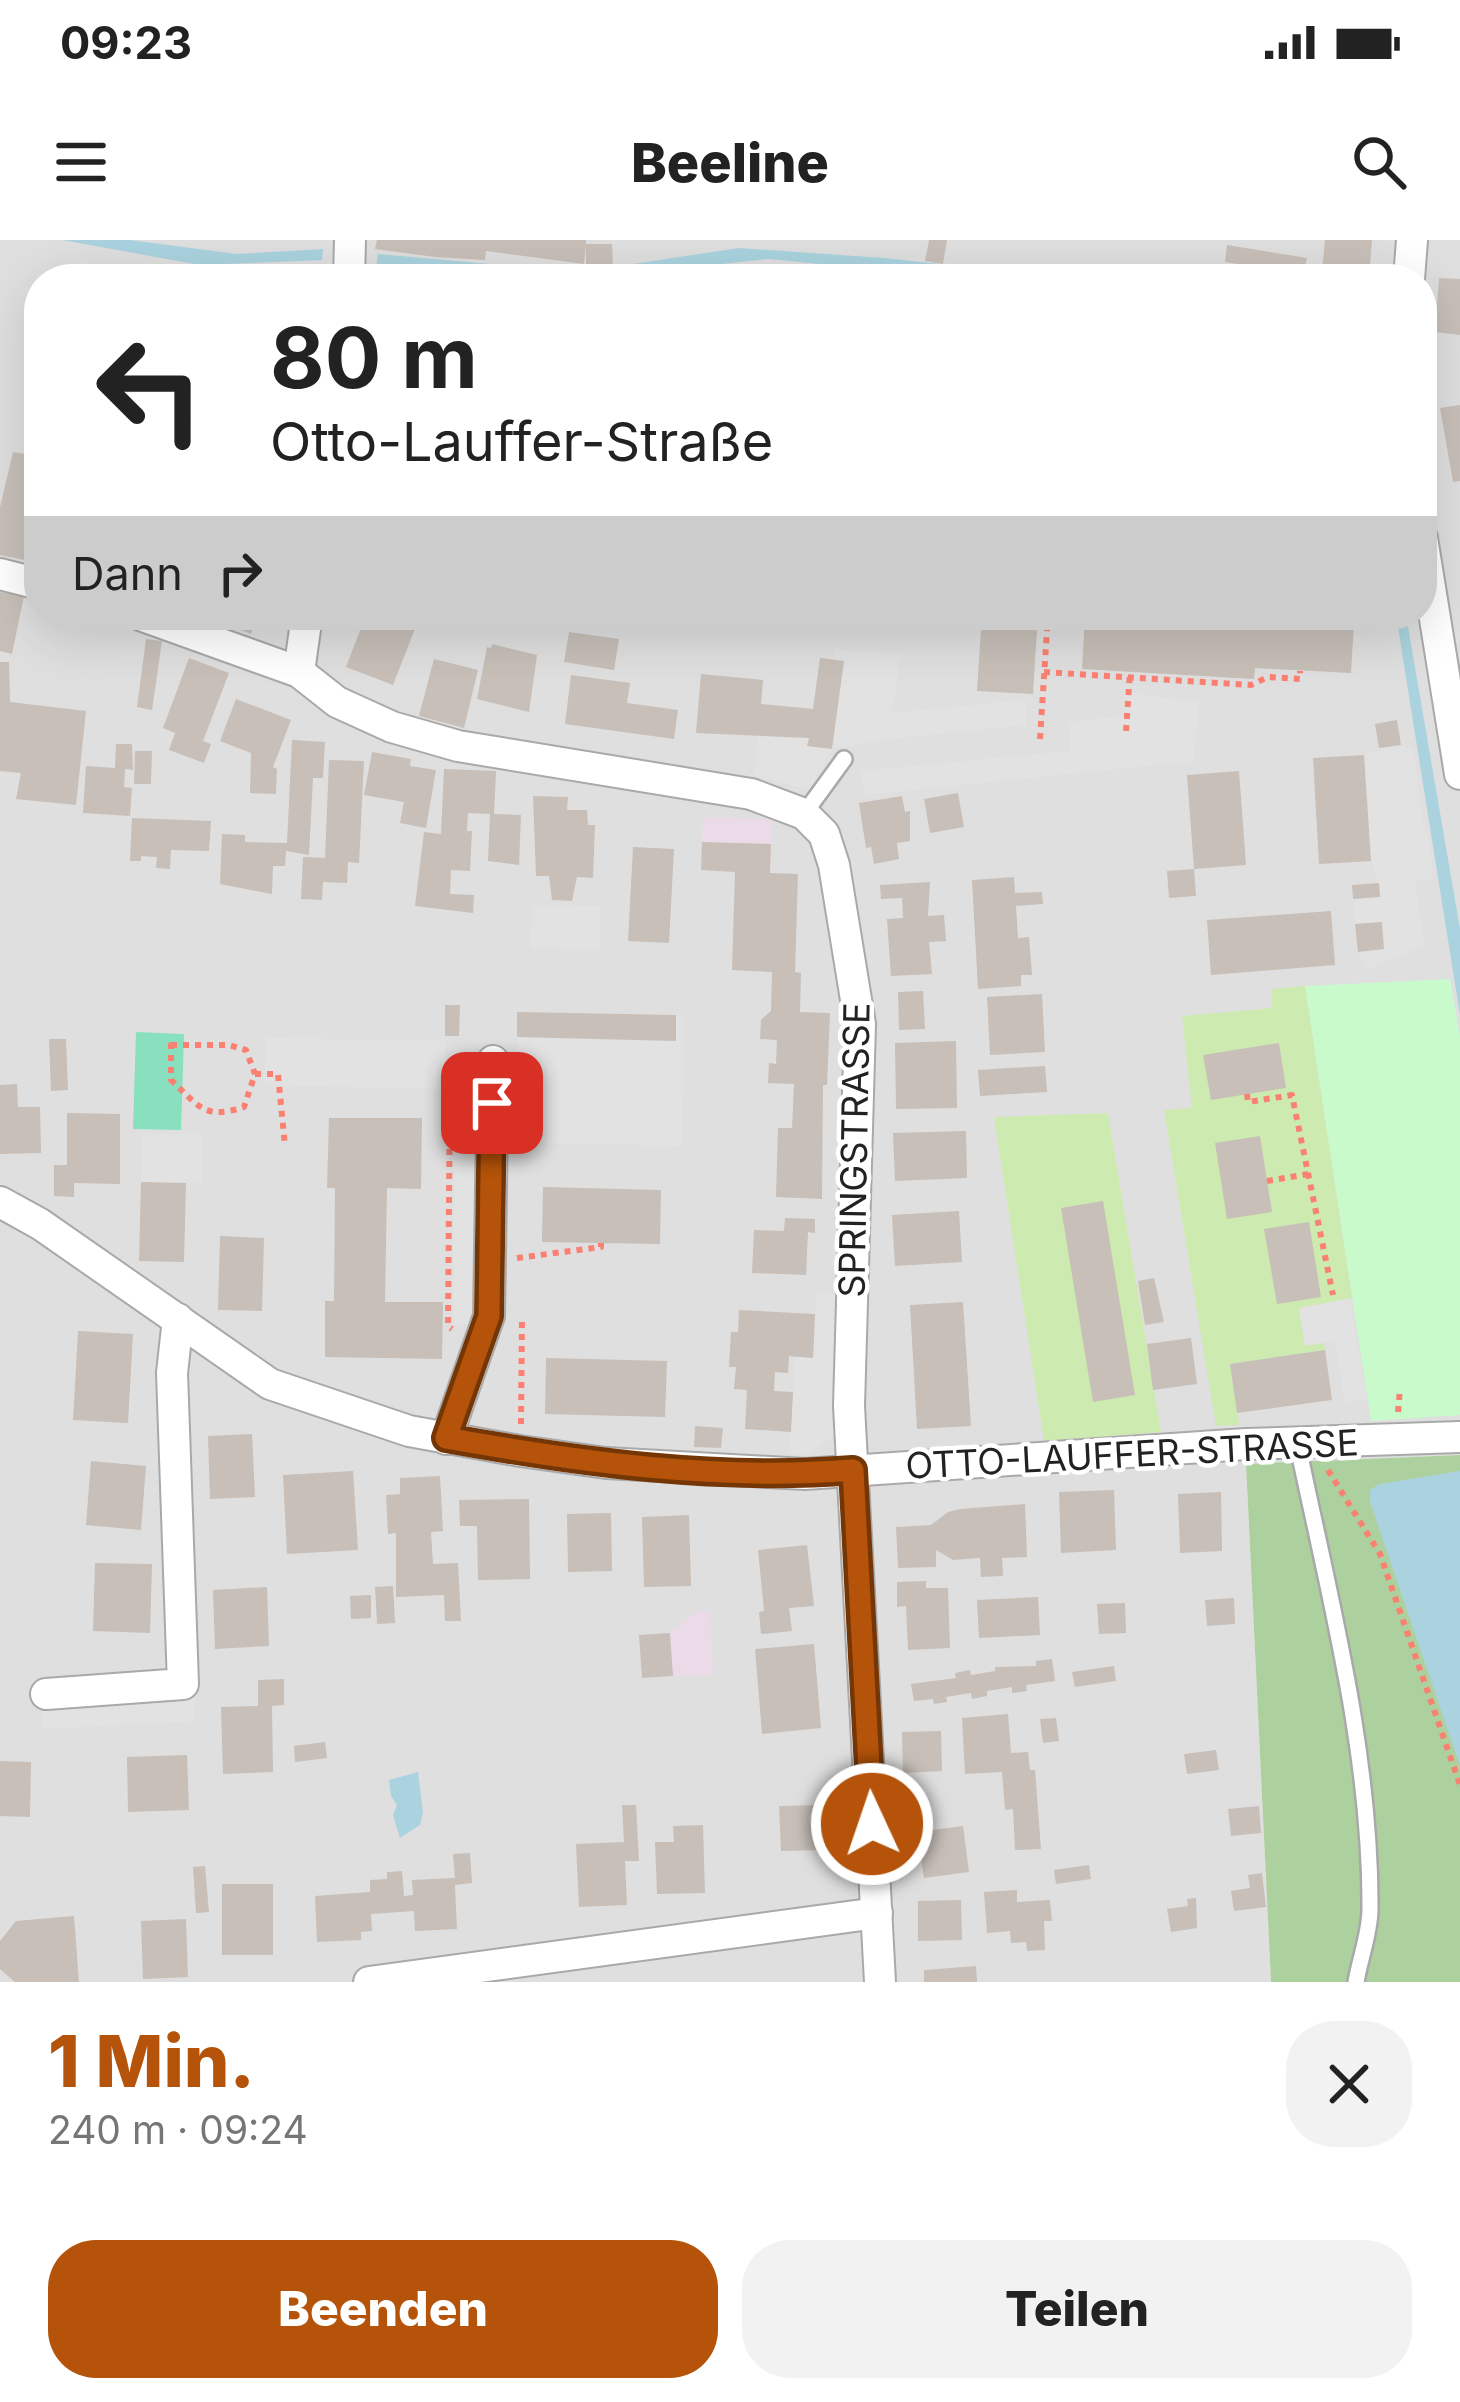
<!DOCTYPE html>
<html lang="de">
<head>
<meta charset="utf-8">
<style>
	:root { --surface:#fff; --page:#f2f2f2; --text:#222; --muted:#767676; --accent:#b45309 }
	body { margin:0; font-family:Inter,sans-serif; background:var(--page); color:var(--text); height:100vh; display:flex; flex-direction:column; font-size:45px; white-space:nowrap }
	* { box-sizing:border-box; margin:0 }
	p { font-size:39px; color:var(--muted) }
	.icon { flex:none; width:66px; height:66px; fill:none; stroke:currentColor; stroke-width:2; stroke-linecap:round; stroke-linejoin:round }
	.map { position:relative; height:1742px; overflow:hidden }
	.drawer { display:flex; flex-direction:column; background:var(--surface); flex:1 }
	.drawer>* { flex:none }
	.hud { position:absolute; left:24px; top:24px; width:1413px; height:366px; border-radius:48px; box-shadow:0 12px 48px #0002; background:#fff; color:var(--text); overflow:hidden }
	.pin { position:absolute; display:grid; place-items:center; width:102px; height:102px; color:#fff; margin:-51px; border-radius:24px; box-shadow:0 6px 18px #0006 }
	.me { position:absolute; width:132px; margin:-66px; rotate:357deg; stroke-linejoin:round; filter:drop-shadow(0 0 9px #0008) }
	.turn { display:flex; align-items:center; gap:42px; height:252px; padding:0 48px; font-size:54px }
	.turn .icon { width:156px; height:156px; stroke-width:2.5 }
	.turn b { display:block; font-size:84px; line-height:102px }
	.then { display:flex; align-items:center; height:114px; padding:0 48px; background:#0003; gap:24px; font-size:45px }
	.round { display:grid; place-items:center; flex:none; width:126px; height:126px; border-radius:48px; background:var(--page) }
	.overview { display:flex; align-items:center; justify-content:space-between; height:204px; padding:0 48px }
	h1 { font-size:72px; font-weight:800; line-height:90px; color:var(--accent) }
	.cta { display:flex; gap:24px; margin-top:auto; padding:24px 48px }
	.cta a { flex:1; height:138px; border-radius:48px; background:var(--accent); color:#fff; font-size:48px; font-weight:800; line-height:138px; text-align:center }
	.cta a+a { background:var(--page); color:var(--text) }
	.status { display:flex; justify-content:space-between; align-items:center; height:84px; padding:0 60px; background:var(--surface); direction:ltr }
	.status svg { height:33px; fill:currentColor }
	header { display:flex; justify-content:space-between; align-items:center; height:156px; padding:0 48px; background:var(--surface); font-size:54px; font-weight:800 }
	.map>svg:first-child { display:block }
	.residential { fill:#e0dfdf; fill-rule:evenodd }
	.industrial { fill:#ebdbe8 }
	.farmland { fill:#eef0d5 }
	.grass { fill:#cdebb0 }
	.forest { fill:#add19e }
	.park { fill:#c8facc }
	.pitch { fill:#88e0be }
	.parking { fill:#e2e2e2 }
	.water { fill:#aad3df }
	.building { fill:#c7bfb8 }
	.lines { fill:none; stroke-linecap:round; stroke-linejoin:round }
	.service-casing { stroke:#a9a9a9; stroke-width:20 }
	.minor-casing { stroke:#a9a9a9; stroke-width:34 }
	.path { stroke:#fa8072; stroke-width:6; stroke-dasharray:6 6; stroke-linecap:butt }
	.service { stroke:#fff; stroke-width:15 }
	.minor { stroke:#fff; stroke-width:30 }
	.route-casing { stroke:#753606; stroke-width:30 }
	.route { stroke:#b45309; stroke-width:21 }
	.labels { text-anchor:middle; stroke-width:9; stroke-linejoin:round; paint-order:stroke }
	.street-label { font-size:36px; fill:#222; stroke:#fff }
</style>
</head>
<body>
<div class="status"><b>09:23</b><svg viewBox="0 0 49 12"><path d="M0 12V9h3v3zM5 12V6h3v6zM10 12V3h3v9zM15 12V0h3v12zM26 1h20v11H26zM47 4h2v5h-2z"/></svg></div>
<header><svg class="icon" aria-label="menu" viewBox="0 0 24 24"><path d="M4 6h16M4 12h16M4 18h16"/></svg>Beeline<svg class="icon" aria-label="search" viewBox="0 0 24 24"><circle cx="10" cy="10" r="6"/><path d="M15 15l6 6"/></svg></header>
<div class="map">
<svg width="1460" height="1742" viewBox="0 0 1460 1742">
	<rect width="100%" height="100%" fill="#f2efe9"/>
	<path class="residential" d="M0 0H1460V1215L1246 1225 1271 1742H0ZM39 39H1422V375H39Z"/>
	<g class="industrial">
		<polygon points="703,577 772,579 770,633 701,630"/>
		<polygon points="710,1370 713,1434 642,1438 639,1395 670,1393 697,1371"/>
	</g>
	<polygon class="farmland" points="791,26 885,39 650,39"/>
	<g class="grass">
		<polygon points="1305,746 1352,1058 1299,1068 1305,1105 1324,1102 1325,1110 1230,1124 1239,1185 1216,1186 1164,870 1192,868 1182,776 1272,768 1271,749"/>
		<polygon points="1108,873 1161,1192 1044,1201 994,877"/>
	</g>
	<polygon class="forest" points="1460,1215 1460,1742 1271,1742 1246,1224"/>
	<polygon class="park" points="1450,739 1460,797 1460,1175 1371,1181 1305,746"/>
	<polygon class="pitch" points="136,792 184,794 181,890 133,889"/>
	<g class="parking">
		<polygon points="834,409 901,414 892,473 1026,460 1026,485 889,499 832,509 812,551 754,536 758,493 809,498 820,418 835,420"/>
		<polygon points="1124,452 1199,463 1194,521 864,555 861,531 1071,511 1069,482 1123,476"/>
		<polygon points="1401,505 1414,510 1423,589 1428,593 1434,638 1415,641 1424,704 1366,731 1358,712 1353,659 1379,643 1371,621 1364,515"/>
		<polygon points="532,665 600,666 599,710 530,708"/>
		<polygon points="676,775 685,775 682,906 514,902 517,797 675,801"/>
		<polygon points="266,798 446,801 445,849 265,845"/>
		<polygon points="455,887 479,887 478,1085 453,1085"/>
		<polygon points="142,894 202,895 201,943 141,942"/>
		<polygon points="817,1054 839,1055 836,1194 809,1215 789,1214 795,1117 813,1117"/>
		<polygon points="1350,1059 1367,1159 1345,1162 1335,1101 1305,1106 1299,1068"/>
		<polygon points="194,1456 195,1481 42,1489 41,1465"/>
	</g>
	<g class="water">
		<polygon points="62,0 130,0 237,14 323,9 322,20 200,25"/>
		<polygon points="739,8 884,18 1078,39 966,39 769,19 580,39 493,39 376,27 378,14 559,30 613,27"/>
		<polygon points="1396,375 1406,375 1460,689 1460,775"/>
		<polygon points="1460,1231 1460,1526 1370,1262 1370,1250 1379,1244"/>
		<polygon points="418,1532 423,1572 420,1585 400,1598 393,1575 397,1565 391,1556 389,1540"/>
	</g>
	<g class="building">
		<polygon points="377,0 586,0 586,4 612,4 613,27 586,28 586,4 584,24 486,11 485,20 435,17 375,9"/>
		<polygon points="929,0 947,0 943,24 925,21"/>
		<polygon points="1325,0 1372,0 1369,39 1321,39"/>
		<polygon points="1227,5 1307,18 1303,39 1235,39 1238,24 1225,22"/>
		<polygon points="1439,38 1460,39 1460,95 1435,92"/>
		<polygon points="1460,165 1460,241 1453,242 1440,168"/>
		<polygon points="29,195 39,197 39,263 34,285 39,286 39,323 0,315 0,267 13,212 25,214"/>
		<polygon points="0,352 24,356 12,414 0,411"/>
		<polygon points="201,375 258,375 251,394"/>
		<polygon points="366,375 403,375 418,381 393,445 346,427"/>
		<polygon points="982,375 1038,375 1033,454 977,451"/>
		<polygon points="1085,375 1258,383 1258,378 1354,383 1351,433 1255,428 1254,439 1082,429"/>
		<polygon points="569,392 619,399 614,430 564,422"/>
		<polygon points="146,399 162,401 152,470 137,467"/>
		<polygon points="492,404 537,415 529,472 477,459 487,407 491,408"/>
		<polygon points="189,418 229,433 203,501 211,504 204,523 169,510 175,493 163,488"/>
		<polygon points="820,418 844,421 832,509 807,506 809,498 696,493 701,434 763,440 761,464 813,469"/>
		<polygon points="434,419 478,430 464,488 419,476"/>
		<polygon points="0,422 9,422 10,462 86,471 76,565 16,559 21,533 0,531"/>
		<polygon points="571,435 630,443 627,463 678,470 674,499 565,484"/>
		<polygon points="236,459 291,480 273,527 277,529 276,554 250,553 251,513 220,501"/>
		<polygon points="1397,480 1401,505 1379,508 1375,484"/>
		<polygon points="292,500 325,502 323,538 313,538 309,615 286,611 285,626 273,626 272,654 220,644 222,594 245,595 245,602 287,603"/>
		<polygon points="116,504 132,504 133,530 125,529 124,547 132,548 130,576 83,573 86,526 115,528"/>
		<polygon points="135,511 152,511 151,544 134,544"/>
		<polygon points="372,512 411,519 410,526 436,530 426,588 400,583 404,562 364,555"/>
		<polygon points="1364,515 1371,621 1319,624 1313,518"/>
		<polygon points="329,520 364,521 359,623 348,622 347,643 323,642 322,660 301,659 303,617 325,618"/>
		<polygon points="444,529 496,531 494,574 521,575 519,625 488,621 490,574 468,573 467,591 472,591 470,631 451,630 450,654 474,655 473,673 415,666 424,592 441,594"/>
		<polygon points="1239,531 1246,625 1194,629 1196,656 1169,658 1167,631 1194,629 1187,535"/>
		<polygon points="958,553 964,587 930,593 924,559"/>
		<polygon points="533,556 568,557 567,570 587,570 588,585 595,585 593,638 577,637 572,661 552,660 549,636 536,636"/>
		<polygon points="902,556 905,572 910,571 910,601 897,603 899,619 874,624 871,607 866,608 859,563"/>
		<polygon points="132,578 211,581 209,611 171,610 170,629 156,628 157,617 141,616 141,621 130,621"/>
		<polygon points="702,602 771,604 770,633 798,634 795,732 801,733 800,772 830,773 827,845 823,845 822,959 776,957 778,888 792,888 794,844 768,843 769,823 776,824 777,800 760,799 761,780 771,771 772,732 732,730 735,632 701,630"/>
		<polygon points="633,607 674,609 669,703 628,701"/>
		<polygon points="1014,637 1015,653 1042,652 1043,664 1016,666 1018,698 1029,697 1032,735 1021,735 1021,746 978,749 972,640"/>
		<polygon points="930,642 928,676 944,675 946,701 929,702 932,734 891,736 887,679 903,678 902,658 881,659 880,645"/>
		<polygon points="1379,643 1380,657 1353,659 1352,645"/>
		<polygon points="1331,671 1335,725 1211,735 1207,680"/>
		<polygon points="1382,682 1384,709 1358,712 1355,684"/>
		<polygon points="923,751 925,789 899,790 898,752"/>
		<polygon points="1042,754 1045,812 990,815 987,757"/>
		<polygon points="445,765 460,765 459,796 445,796"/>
		<polygon points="517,772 676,775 676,801 517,797"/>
		<polygon points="49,799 66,799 68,850 51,851"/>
		<polygon points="956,801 957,868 896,869 895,803"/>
		<polygon points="1279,803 1286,848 1211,860 1203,815"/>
		<polygon points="1045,826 1047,852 980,856 978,830"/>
		<polygon points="17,844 18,867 40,867 41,913 0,914 0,845"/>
		<polygon points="67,873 120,874 120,944 74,943 74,957 54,956 54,925 67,925"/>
		<polygon points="329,878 422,878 421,949 387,948 385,1062 443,1062 442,1119 325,1117 325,1061 334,1061 335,948 327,948"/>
		<polygon points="966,891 967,938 895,941 893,893"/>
		<polygon points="1260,896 1272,972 1227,979 1215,903"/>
		<polygon points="141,942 186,943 184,1022 139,1021"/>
		<polygon points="543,947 661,950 660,1004 542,1002"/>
		<polygon points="1103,961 1135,1155 1093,1162 1061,968"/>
		<polygon points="959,971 962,1022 895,1026 892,975"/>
		<polygon points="785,978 815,979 815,993 808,992 806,1035 752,1033 754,990 784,991"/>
		<polygon points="1309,982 1321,1057 1277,1064 1264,989"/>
		<polygon points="220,996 264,998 262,1071 218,1070"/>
		<polygon points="1154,1038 1164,1082 1145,1085 1138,1041"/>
		<polygon points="963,1062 971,1186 917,1189 910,1065"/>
		<polygon points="739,1070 815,1074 813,1118 789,1116 788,1133 775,1132 774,1151 793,1152 791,1192 745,1189 747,1150 734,1149 736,1127 729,1127 731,1092 738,1092"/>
		<polygon points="78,1091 133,1094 128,1183 73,1180"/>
		<polygon points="1191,1098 1197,1144 1153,1150 1147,1104"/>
		<polygon points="1325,1110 1332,1160 1237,1173 1230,1124"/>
		<polygon points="546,1118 667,1121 665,1177 545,1174"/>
		<polygon points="695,1186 723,1188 721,1208 694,1207"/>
		<polygon points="252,1194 255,1257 210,1259 208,1196"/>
		<polygon points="91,1221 146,1226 141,1290 86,1285"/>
		<polygon points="353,1231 358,1310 287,1314 283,1235"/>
		<polygon points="440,1236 443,1291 431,1292 433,1324 458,1323 461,1381 445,1381 444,1355 396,1357 396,1293 388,1294 386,1255 400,1254 400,1238"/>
		<polygon points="1114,1250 1116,1310 1061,1313 1059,1252"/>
		<polygon points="1221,1252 1222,1311 1180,1313 1178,1254"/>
		<polygon points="529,1259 530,1339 478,1340 477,1286 460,1286 459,1260"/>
		<polygon points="1025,1264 1027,1317 1002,1318 1003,1336 981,1337 980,1318 953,1320 936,1310 936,1327 898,1328 896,1287 931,1285 948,1272 960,1269"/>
		<polygon points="611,1273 612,1331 568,1332 567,1274"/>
		<polygon points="689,1275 691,1346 644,1347 642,1277"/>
		<polygon points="807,1305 814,1366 789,1368 792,1391 761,1394 759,1372 764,1371 758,1310"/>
		<polygon points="95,1323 152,1324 150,1393 93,1391"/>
		<polygon points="926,1341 926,1348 948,1348 950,1408 908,1410 906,1366 897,1367 897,1342"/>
		<polygon points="393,1346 395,1383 377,1384 375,1347"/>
		<polygon points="267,1347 269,1406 215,1409 213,1350"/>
		<polygon points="371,1355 371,1378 351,1379 350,1356"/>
		<polygon points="1038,1357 1040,1395 979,1398 977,1360"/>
		<polygon points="1234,1358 1235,1384 1207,1386 1205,1360"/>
		<polygon points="1125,1363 1126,1393 1099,1394 1097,1364"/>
		<polygon points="670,1393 673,1436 642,1438 639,1395"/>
		<polygon points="814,1404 821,1488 762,1494 755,1409"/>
		<polygon points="1052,1419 1055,1441 1026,1445 1027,1451 1012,1453 1012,1447 987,1451 987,1456 972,1459 971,1453 946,1457 947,1462 934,1464 933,1459 914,1461 911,1444 956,1438 955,1433 970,1430 971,1435 995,1431 995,1427 1036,1426 1036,1421"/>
		<polygon points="1114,1426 1116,1441 1075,1447 1072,1432"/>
		<polygon points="284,1439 284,1465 272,1466 273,1532 223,1534 221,1467 258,1466 258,1440"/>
		<polygon points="1008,1474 1011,1513 1028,1512 1030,1530 1035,1530 1041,1609 1015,1610 1013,1569 1005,1570 1002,1532 965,1534 962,1478"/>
		<polygon points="1056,1478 1059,1501 1043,1503 1040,1479"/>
		<polygon points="941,1491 942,1531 903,1533 902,1492"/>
		<polygon points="325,1502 327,1518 295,1522 294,1506"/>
		<polygon points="1216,1510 1219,1530 1187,1534 1184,1514"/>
		<polygon points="187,1515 189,1570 128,1572 127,1517"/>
		<polygon points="0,1521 31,1522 30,1577 0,1576"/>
		<polygon points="622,1565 636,1565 639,1621 625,1621 627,1665 579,1667 576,1604 624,1602"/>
		<polygon points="823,1565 825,1610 781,1611 779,1566"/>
		<polygon points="1259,1566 1261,1593 1231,1596 1228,1569"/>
		<polygon points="703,1585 705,1653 657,1654 655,1602 674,1602 673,1586"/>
		<polygon points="963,1586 969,1632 924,1638 917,1592"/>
		<polygon points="470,1613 472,1643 455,1645 457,1689 415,1691 414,1671 371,1674 372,1691 361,1692 361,1700 317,1702 315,1656 370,1652 370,1640 387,1639 387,1632 402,1631 404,1656 413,1655 412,1640 455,1638 453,1614"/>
		<polygon points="1089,1625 1091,1639 1056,1644 1054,1630"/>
		<polygon points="205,1626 209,1672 196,1673 193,1627"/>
		<polygon points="1262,1633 1266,1667 1234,1671 1231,1651 1250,1648 1248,1635"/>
		<rect x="222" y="1644" width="51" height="71"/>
		<polygon points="1017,1650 1017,1662 1050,1660 1052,1681 1044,1681 1045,1710 1027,1711 1026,1702 1011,1703 1010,1691 987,1693 984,1652"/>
		<polygon points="1196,1658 1197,1688 1171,1692 1167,1669 1188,1666 1187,1659"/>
		<polygon points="961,1660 962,1700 918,1701 918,1661"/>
		<polygon points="74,1676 79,1742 15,1742 0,1729 0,1701 16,1681"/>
		<polygon points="186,1679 188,1737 143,1739 141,1681"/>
		<polygon points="976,1726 977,1742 924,1742 924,1730"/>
	</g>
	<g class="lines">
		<g class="service-casing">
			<g id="service">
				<polyline points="804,574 844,519"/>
				<path d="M1297 1202C1329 1355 1371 1513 1370 1669 1370 1693 1360 1718 1356 1742"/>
			</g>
		</g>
		<g class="minor-casing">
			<g id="minor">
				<polyline points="349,39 350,0"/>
				<polyline points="1409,39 1412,0"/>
				<polyline points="1422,298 1460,534"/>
				<polyline points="0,334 39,344"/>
				<polyline points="140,375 299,432 337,462 392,487 458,506 751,554 804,574 824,594 834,625 860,784 849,1166 880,1742"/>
				<polyline points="299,432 307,375"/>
				<polyline points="0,962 40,984 270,1144 409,1191 520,1211 606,1223 805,1234 1246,1204 1460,1197"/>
				<polyline points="446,1199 489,1076 493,821"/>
				<polyline points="46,1454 183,1444 172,1133 178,1079"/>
				<polyline points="369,1742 877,1673"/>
			</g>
		</g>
		<g class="path">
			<polyline points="1044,432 1251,445 1268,437 1300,439 1300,431"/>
			<polyline points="1126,491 1130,432"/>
			<polyline points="1040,499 1048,375"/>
			<path d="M171 805H229L246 810 255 834 244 867C204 880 200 867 171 840Z"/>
			<polyline points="255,834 278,834 285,906"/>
			<polyline points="450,837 448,1086 452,1089"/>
			<polyline points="1247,854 1248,862 1292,855 1333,1055"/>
			<polyline points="1267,941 1308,934"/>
			<polyline points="517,1018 601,1007 601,1003"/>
			<polyline points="1398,1172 1400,1149"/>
			<polyline points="521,1184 522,1077"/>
			<polyline points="1328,1230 1380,1314 1460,1545"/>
		</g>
		<use href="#service" class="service"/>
		<use href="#minor" class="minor"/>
	</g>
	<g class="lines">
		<g class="route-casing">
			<path id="route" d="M492 863 489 1076 446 1198C579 1222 717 1241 853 1230L872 1584"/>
		</g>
		<use href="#route" class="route"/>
	</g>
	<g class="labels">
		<g class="street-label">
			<text transform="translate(854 910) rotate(-89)" y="13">SPRINGSTRASSE</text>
			<text transform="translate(1132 1214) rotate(-3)" y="13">OTTO-LAUFFER-STRASSE</text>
		</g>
	</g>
</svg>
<div class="pin" style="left:492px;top:863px;background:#d93025"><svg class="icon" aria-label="arrive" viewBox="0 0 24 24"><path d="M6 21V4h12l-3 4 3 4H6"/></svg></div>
<svg class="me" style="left:872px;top:1584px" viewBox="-20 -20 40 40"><circle r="17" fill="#b45309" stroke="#fff" stroke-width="3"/><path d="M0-11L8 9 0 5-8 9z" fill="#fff"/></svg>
<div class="hud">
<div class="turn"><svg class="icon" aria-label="left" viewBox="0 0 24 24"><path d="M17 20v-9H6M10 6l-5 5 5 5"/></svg><div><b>80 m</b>Otto-Lauffer-Straße</div></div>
<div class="then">Dann<svg class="icon" aria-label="right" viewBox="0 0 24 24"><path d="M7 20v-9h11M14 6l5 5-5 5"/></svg></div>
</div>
</div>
<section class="drawer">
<div class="overview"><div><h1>1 Min.</h1><p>240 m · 09:24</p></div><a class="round"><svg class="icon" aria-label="close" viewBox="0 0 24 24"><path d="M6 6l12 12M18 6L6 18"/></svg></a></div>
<div class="cta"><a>Beenden</a><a>Teilen</a></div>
</section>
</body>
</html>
